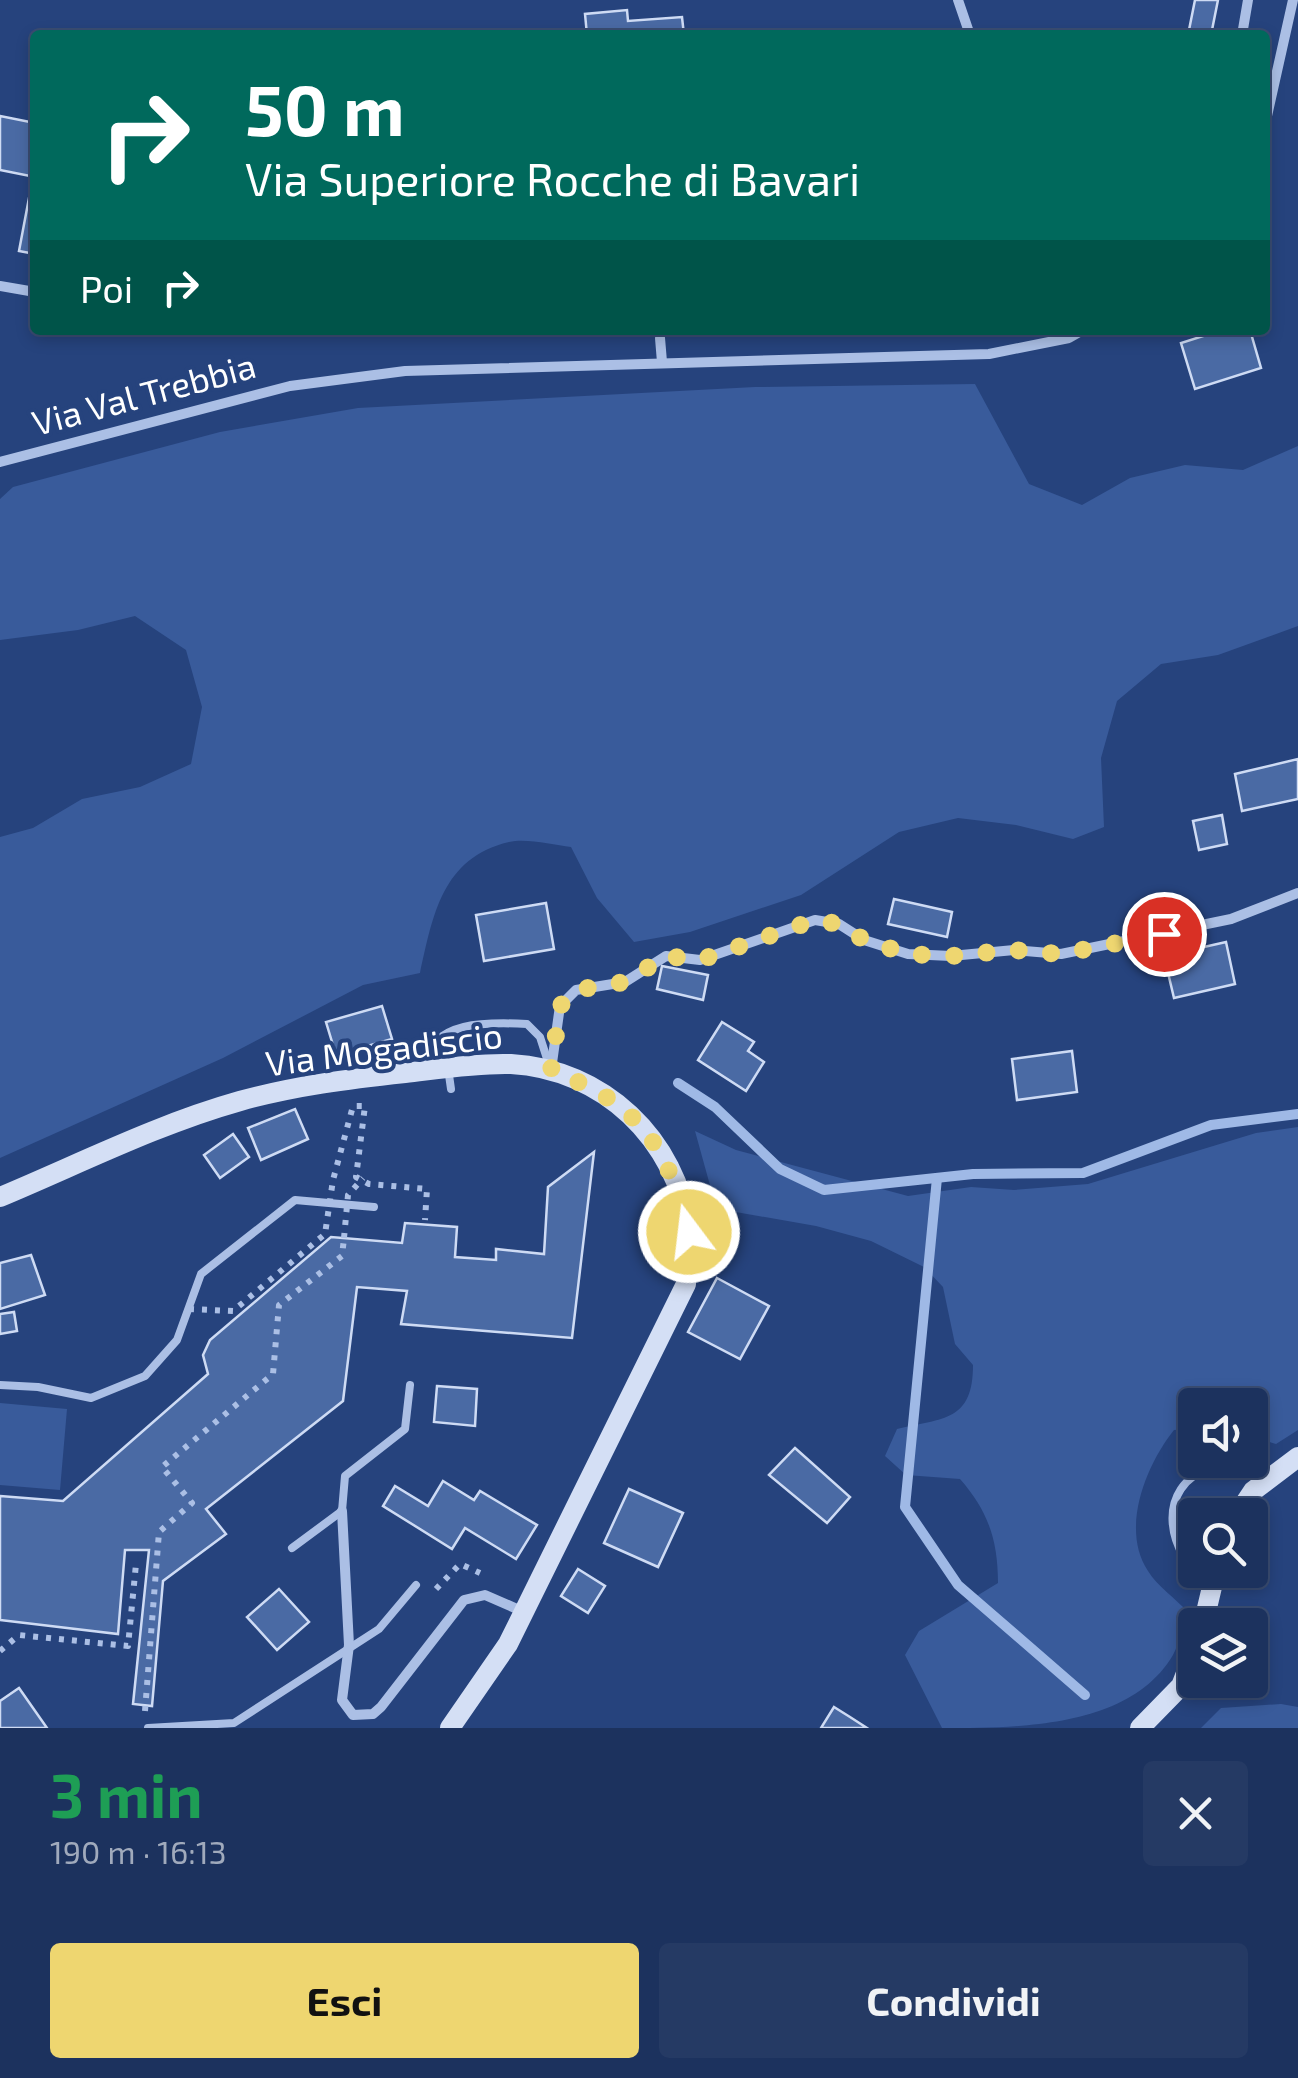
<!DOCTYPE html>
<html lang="it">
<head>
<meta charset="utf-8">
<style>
	:root { --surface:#1c325e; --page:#253a64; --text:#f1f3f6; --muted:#a0aabc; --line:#3a4d73; --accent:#eed670 }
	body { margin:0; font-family:"Exo 2",sans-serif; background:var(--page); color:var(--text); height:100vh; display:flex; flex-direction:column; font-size:38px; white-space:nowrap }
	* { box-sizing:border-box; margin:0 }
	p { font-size:32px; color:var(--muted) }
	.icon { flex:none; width:55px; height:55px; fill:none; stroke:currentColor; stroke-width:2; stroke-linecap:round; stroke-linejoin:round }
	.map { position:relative; height:1728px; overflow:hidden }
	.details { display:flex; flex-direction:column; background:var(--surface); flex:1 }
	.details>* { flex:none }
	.hud { position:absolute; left:30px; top:30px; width:1240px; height:305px; border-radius:10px; box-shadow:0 5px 15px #0003,0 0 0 2px var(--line); background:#00695c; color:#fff; overflow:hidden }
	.tools { position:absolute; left:1178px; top:1388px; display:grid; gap:20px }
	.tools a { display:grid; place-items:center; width:90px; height:90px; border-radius:10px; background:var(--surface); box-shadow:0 5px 15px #0003,0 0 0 2px var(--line); font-size:50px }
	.pin { position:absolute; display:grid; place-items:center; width:85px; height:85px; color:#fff; margin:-42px; border:5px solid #fff; border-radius:50%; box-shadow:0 2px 10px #0007 }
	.me { position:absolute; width:110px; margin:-55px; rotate:345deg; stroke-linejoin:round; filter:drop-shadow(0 0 8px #0008) }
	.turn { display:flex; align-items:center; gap:35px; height:210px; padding:0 50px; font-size:45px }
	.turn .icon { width:130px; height:130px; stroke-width:2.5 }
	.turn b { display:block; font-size:70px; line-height:85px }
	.then { display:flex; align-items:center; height:95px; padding:0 50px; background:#0003; gap:20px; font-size:38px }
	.round { display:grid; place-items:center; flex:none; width:105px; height:105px; border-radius:10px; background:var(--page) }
	.head { display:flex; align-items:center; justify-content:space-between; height:170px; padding:0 50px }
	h1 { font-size:60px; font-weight:700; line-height:75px; color:#1e9e55 }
	.action { display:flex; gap:20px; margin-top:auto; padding:20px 50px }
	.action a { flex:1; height:115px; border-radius:10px; background:var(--accent); color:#111; font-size:40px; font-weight:700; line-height:115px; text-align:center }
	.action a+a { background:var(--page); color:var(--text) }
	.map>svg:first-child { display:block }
	.green { fill:#395b9b }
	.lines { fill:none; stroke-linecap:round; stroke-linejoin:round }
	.stream { stroke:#9fb9e6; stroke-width:10 }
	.building { fill:#4a6aa4; stroke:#cedbf4; stroke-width:2.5 }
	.path { stroke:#abbfe5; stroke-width:6; stroke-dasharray:5 8; stroke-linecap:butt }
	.lane { stroke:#abbfe5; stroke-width:8 }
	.street { stroke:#abbfe5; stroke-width:10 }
	.secondary { stroke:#d4dff5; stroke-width:20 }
	.path-bridge { stroke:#abbfe5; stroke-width:6; stroke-dasharray:5 8; stroke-linecap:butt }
	.route { stroke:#eed670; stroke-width:18; stroke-dasharray:0 32.4 }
	.labels { text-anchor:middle; stroke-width:8; stroke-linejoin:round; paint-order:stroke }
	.street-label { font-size:35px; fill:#fff; stroke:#26437d }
</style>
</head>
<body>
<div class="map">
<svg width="1298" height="1728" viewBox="0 0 1298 1728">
	<rect width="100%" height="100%" fill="#26437d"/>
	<g class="green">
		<path d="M975 384 1029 484 1082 505 1130 478 1185 465 1243 470 1298 446V626L1218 655 1161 664 1117 701 1101 758 1104 827 1073 839 1016 825 958 818 899 832 801 895 690 932 634 942 597 898 571 847C553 845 527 838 509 842 442 858 433 915 420 973L363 985 223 1058 0 1158V837L33 828 82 799 140 787 191 764 202 707 186 650 135 616 78 630 0 640V499L13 487 220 432 358 408 755 387Z"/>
		<path d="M1298 1127V1430L1276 1444 1250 1436V1405H1195V1429L1174 1430C1146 1465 1120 1529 1148 1571 1157 1586 1175 1598 1187 1611 1183 1625 1180 1642 1173 1655 1130 1728 1019 1728 942 1728L905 1655 919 1631 998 1583C998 1540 988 1511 960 1479L906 1475 885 1456 897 1429C944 1418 973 1421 973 1365L955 1344 943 1287 924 1267 871 1241 816 1226 730 1211 711 1189 695 1131 736 1150 908 1196 971 1187 1014 1190 1088 1184 1256 1133Z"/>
		<polygon points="0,1403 67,1409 60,1490 0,1485"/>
		<polygon points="1281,1704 1298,1707 1298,1728 1201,1728 1221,1708"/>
	</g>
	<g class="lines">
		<g class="stream">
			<polyline points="678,1083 715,1107 780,1169 824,1190 973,1174 1083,1173 1211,1125 1298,1114"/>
			<polyline points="937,1178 905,1507 958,1585 1085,1695"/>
		</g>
	</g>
	<g class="building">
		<polygon points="1195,0 1218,0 1211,35 1188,35"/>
		<polygon points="627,10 628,21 682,17 684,35 587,35 585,14"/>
		<polygon points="0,116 35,123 35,177 0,170"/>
		<polygon points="29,198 35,199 35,254 19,251"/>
		<polygon points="1222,330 1250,330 1261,368 1195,389 1181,343"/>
		<polygon points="1298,759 1298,799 1242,811 1235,774"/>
		<polygon points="1222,815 1227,844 1199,850 1193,821"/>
		<polygon points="894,899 952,912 947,937 888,924"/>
		<polygon points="546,903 554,949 484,961 476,915"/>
		<polygon points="1226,942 1235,984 1174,998 1164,956"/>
		<polygon points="662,966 708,975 703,1000 657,989"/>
		<polygon points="382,1006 392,1039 336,1055 326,1022"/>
		<polygon points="722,1022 754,1042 748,1051 764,1062 746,1091 698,1060"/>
		<polygon points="1072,1051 1077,1092 1017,1100 1012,1059"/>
		<polygon points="295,1109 308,1139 261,1160 248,1128"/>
		<polygon points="233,1134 249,1157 220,1178 204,1155"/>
		<polygon points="594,1152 572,1338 401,1324 407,1291 357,1287 343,1401 206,1509 226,1534 163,1581 152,1706 133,1704 149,1550 125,1550 118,1634 0,1620 0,1496 63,1501 208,1374 203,1355 210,1340 331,1237 402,1243 405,1223 457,1227 455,1257 496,1260 496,1249 544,1254 548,1187"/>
		<polygon points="31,1255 45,1295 0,1309 0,1263"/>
		<polygon points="717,1278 769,1306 740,1359 688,1332"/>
		<polygon points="14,1312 17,1331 0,1334 0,1314"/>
		<polygon points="437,1386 477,1389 475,1426 434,1422"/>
		<polygon points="795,1448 850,1497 827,1523 769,1475"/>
		<polygon points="443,1481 474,1500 480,1491 537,1525 516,1559 465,1528 452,1549 383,1506 395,1486 428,1506"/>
		<polygon points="629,1489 683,1513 658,1567 604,1543"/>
		<polygon points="578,1569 605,1586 588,1613 561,1596"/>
		<polygon points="279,1589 309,1622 277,1650 247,1617"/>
		<polygon points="19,1688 47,1728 0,1728 0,1701"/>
		<polygon points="834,1707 850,1717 867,1728 821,1728"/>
	</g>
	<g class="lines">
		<g class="path">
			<polyline points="436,1589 460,1564 480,1573"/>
			<polyline points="0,1651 19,1635 128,1646 136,1564"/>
			<polyline points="145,1711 159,1532 192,1503 162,1467 273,1374 279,1305 342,1256 344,1238"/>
		</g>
		<g class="lane">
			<path d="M424 1066C431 1020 489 1022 527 1024L540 1037 550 1068"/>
			<polyline points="448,1068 451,1089"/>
			<polyline points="0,1385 38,1387 91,1398 145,1376 177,1340 201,1274 295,1200 374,1207"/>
			<polyline points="292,1548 342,1511 345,1476 405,1429 410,1385"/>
			<path d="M1209 1583C1167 1556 1153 1486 1212 1467 1230 1462 1255 1468 1273 1472"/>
			<polyline points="148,1728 234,1723 379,1629 416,1585"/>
		</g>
		<g class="street">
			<polyline points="958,0 970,35"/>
			<polyline points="1242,35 1248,0"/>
			<polyline points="1265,125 1293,0"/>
			<polyline points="0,286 35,292"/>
			<polyline points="660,338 662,362"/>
			<polyline points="0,462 290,386 405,371 989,354 1069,338 1083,330"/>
			<polyline points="551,1070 560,1006 576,990 625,982 666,956 700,960 815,920 839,924 864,940 908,954 951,956 1014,950 1061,954 1231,919 1298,893"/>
			<polyline points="342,1511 349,1645 342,1700 353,1715 373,1714 381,1707 464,1600 485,1595 524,1612"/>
		</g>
		<g class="secondary">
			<path d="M0 1197C79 1164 158 1124 240 1101 294 1086 349 1079 405 1073 439 1069 476 1063 511 1064 603 1069 677 1139 689 1231 691 1248 687 1267 686 1284L508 1644 450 1728"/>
			<polyline points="1237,1515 1253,1491 1298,1457"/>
			<polyline points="1203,1625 1216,1570"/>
			<polyline points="1140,1728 1181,1686 1195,1650"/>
		</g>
		<g class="path-bridge">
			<polyline points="344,1238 348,1195 363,1178"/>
			<polyline points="189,1309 233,1311 325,1234 333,1180 353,1106 365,1106 356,1177 369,1184 427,1189 425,1220"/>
		</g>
	</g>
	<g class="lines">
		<path class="route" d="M689 1232C667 1145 638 1102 551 1071L560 1006 576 990 625 982 666 956 700 960 815 920 839 924 864 940 908 954 951 956 1014 950 1061 954 1164 934"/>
	</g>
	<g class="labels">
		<g class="street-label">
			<text transform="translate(144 395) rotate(-15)" y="12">Via Val Trebbia</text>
			<text transform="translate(384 1050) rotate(-7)" y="12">Via Mogadiscio</text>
		</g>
	</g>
</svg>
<div class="tools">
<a><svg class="icon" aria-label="sound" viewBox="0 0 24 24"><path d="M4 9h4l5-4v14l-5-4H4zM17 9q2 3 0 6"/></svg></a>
<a><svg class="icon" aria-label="search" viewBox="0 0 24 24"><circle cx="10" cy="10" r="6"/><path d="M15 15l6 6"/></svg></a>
<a><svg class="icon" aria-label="layers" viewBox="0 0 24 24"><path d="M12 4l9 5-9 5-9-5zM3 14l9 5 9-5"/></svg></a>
</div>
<div class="pin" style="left:1164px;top:934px;background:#d93025"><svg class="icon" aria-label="arrive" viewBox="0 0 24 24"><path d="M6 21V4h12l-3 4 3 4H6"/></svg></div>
<svg class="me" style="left:689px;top:1232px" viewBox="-20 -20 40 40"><circle r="17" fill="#eed670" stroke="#fff" stroke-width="3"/><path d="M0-11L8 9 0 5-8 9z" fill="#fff"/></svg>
<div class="hud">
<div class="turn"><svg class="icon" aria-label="right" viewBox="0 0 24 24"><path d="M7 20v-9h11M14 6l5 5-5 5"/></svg><div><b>50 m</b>Via Superiore Rocche di Bavari</div></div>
<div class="then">Poi<svg class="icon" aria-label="right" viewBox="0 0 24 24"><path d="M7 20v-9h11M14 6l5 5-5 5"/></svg></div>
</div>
</div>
<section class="details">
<div class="head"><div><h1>3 min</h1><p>190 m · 16:13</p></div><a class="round"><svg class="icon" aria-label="close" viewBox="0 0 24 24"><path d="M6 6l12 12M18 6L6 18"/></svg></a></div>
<div class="action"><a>Esci</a><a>Condividi</a></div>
</section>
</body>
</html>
